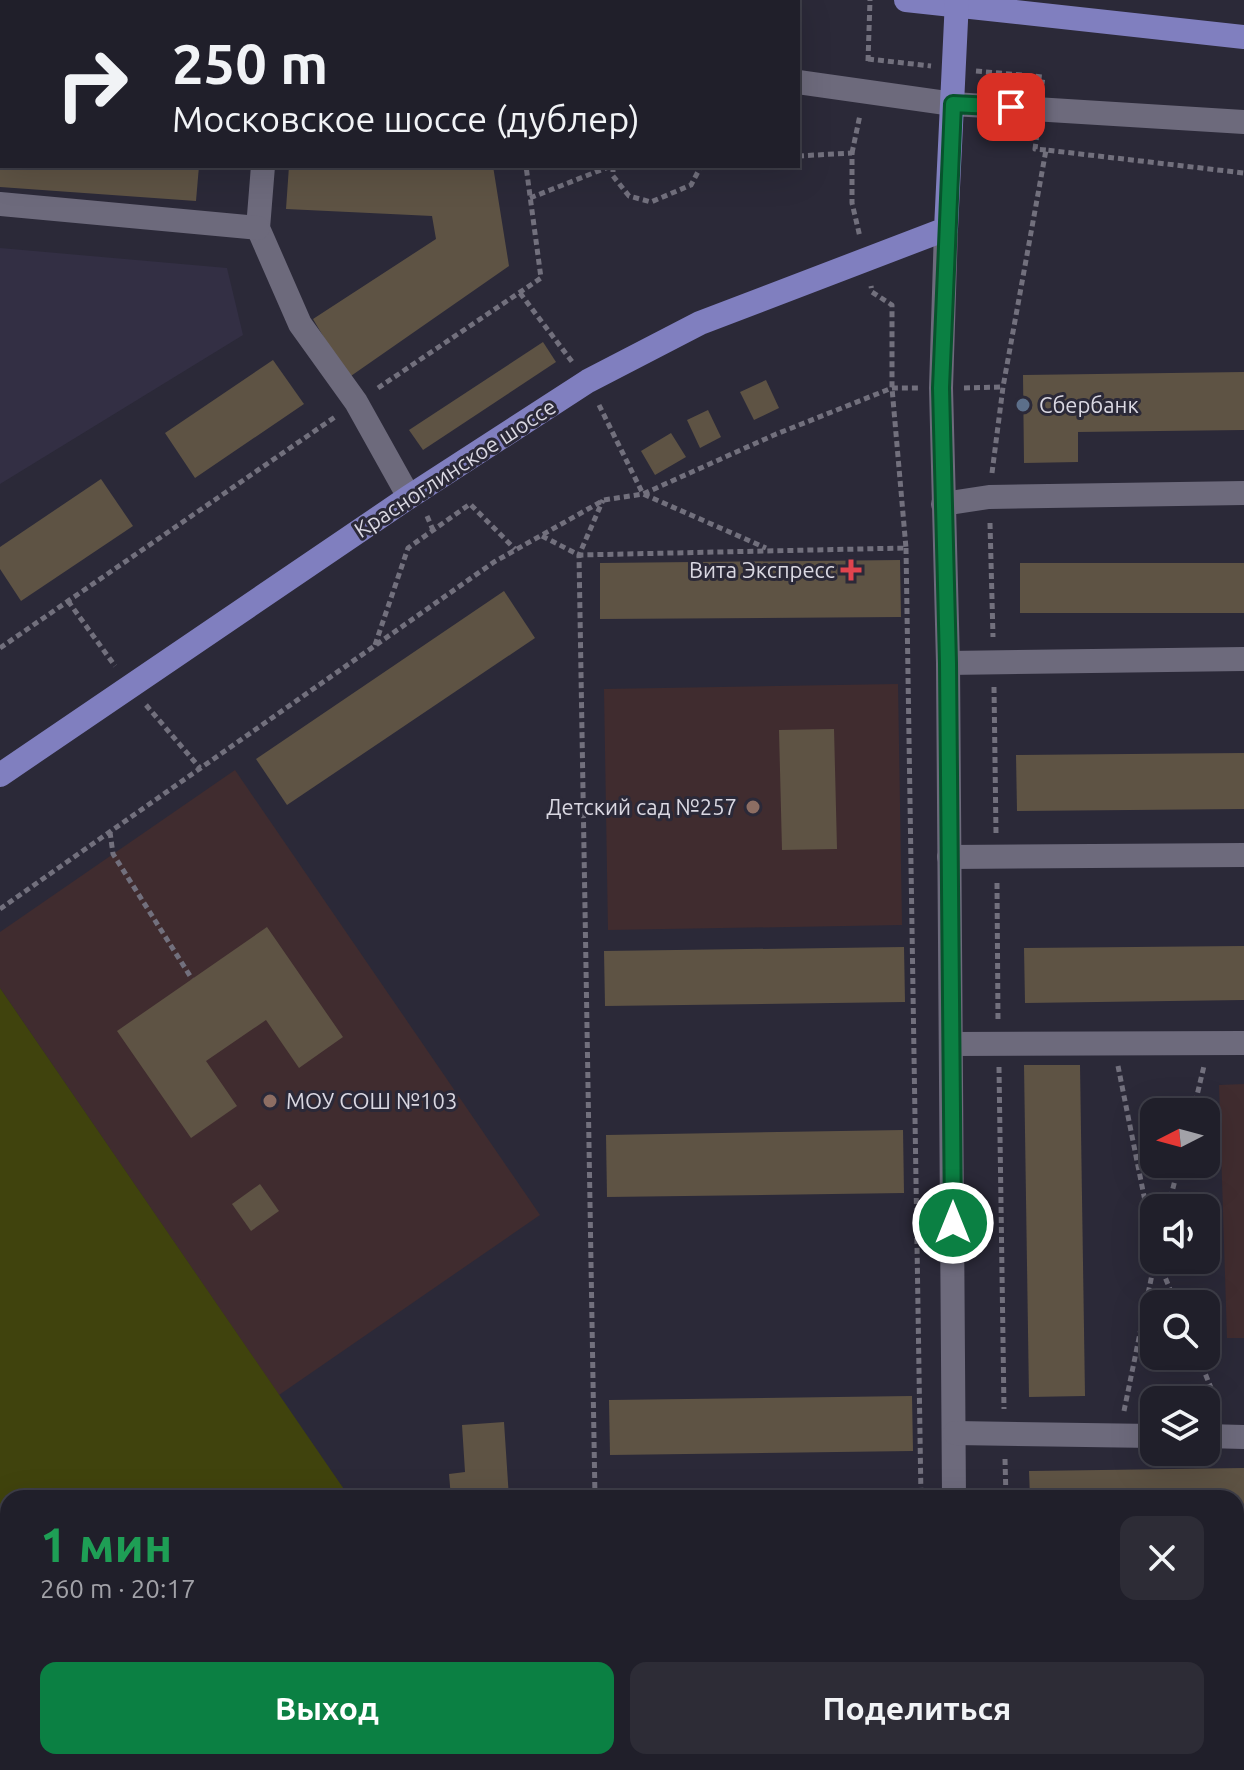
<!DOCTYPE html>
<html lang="ru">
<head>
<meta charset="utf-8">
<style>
	:root { --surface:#201f2a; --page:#2d2c36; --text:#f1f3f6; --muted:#a2a2a8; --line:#3d3d47; --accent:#0b8043 }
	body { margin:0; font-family:Ubuntu,sans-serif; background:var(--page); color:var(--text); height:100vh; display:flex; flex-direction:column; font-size:30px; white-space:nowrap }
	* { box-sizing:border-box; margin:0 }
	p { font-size:26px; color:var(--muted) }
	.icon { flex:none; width:44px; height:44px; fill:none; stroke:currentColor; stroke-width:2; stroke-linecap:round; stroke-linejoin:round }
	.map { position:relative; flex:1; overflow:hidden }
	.drawer { position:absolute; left:0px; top:1490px; width:1244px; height:280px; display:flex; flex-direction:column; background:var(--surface); border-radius:24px 24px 0 0; box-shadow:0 8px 32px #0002,0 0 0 2px var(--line) }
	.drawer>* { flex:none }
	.top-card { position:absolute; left:0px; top:0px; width:800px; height:168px; box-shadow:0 8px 32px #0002,0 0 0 2px var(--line); background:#201f2a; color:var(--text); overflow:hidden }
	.needle { width:52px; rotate:264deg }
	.buttons { position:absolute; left:1140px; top:1098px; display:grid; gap:16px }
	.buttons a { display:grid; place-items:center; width:80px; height:80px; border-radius:16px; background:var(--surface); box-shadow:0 8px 32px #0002,0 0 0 2px var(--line); font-size:40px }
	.pin { position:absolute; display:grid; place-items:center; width:68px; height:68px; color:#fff; margin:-34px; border-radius:16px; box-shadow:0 4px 12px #0006 }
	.me { position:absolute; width:88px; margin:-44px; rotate:0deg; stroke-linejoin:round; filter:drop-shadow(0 0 6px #0008) }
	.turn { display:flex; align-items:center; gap:28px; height:168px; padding:0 40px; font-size:36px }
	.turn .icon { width:104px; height:104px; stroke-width:2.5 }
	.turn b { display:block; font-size:56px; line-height:68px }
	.round { display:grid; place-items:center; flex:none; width:84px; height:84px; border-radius:16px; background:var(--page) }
	.head { display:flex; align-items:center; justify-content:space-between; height:136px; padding:0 40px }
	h1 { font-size:48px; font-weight:600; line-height:60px; color:#1e9e55 }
	.primary-button { display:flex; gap:16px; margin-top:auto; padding:16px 40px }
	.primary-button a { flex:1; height:92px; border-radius:16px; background:var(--accent); color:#fff; font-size:32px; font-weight:600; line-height:92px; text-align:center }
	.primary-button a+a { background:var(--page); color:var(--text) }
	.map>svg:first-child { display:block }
	.built { fill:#332f44 }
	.education { fill:#402c2f }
	.green { fill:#40430d }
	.building { fill:#5e5344 }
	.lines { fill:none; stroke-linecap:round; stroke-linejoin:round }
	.path { stroke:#72707d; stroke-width:5; stroke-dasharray:6 4; stroke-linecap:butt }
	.minor { stroke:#6d6a7c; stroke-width:24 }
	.major { stroke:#807fbf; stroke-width:24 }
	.route-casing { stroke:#07532c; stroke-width:20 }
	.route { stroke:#0b8043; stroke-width:14 }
	.service-dot { fill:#5c6f8a; stroke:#2b2938; stroke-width:3 }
	.health-dot { fill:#e0444e; stroke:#2b2938; stroke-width:3 }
	.education-dot { fill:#8d6e63; stroke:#2b2938; stroke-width:3 }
	.labels { text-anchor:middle; stroke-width:6; stroke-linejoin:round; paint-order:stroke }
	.poi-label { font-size:22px; fill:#dad8e2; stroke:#2b2938; text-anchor:start }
	.street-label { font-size:22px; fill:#dad8e2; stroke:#2b2938 }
</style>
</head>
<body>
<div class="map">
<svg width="1244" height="1770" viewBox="0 0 1244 1770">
	<rect width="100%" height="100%" fill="#2b2938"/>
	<polygon class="built" points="0,248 227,268 243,335 0,484"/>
	<g class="education">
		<polygon points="898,684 902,925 608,930 604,689"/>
		<polygon points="235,770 540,1215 279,1395 0,988 0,932"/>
		<polygon points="1244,1084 1244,1338 1227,1338 1219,1085"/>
	</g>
	<polygon class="green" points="0,988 350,1498 8,1498 8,1762 459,1762 448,1770 0,1770"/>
	<g class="building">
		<polygon points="0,166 199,166 196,201 0,187"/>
		<polygon points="289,166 493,166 509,266 348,378 313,319 436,239 432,216 286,209"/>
		<polygon points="543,342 556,362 423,450 409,430"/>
		<polygon points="273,360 304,404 195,478 165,433"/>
		<polygon points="1244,372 1244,430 1078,432 1078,462 1024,463 1023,375"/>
		<polygon points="766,380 779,408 754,420 740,392"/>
		<polygon points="708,410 721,437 700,448 687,420"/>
		<polygon points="671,433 686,457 655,475 641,451"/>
		<polygon points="101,479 133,526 21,601 0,569 0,547"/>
		<polygon points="900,560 901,617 600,619 600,563"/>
		<rect x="1020" y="563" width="224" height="50"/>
		<polygon points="504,591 535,638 287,805 256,759"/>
		<polygon points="834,729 837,849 782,850 779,730"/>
		<polygon points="1244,753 1244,809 1017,811 1016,755"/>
		<polygon points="267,927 343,1037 299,1068 266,1020 206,1061 237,1106 191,1138 117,1031"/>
		<polygon points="1244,946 1244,1000 1025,1003 1024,948"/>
		<polygon points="904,947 905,1002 605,1006 604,951"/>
		<polygon points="1024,1065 1080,1065 1085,1396 1029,1397"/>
		<polygon points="903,1130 904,1193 607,1197 606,1135"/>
		<polygon points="260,1184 279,1211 251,1231 232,1204"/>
		<polygon points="912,1396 913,1451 610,1455 609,1400"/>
		<polygon points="504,1422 509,1498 451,1498 449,1474 465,1472 462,1425"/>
		<polygon points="1244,1468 1244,1526 1236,1526 1236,1498 1030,1498 1029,1471"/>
	</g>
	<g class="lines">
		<g class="path">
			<polyline points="868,59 931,66"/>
			<polyline points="868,61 870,0"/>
			<polyline points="976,71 1043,77 1042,84"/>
			<polyline points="0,93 2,93"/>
			<polyline points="1037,134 1035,149 1046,150"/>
			<polyline points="852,153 860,115"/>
			<polyline points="798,156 852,153 852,203 860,237"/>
			<polyline points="613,166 613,176 629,196 651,202 691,185 701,166"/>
			<polyline points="530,198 611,166"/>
			<polyline points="520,293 573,363"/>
			<polyline points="378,388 541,278 526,166"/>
			<polyline points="964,388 1003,387"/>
			<polyline points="599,405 643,494 766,548"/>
			<polyline points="992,473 1003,387 1046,150 1244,173"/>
			<polyline points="427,516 433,530"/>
			<polyline points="990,523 993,637"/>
			<polyline points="542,536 579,555 906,548 892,388 892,305 872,292 871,286"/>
			<polyline points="906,548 921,1498"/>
			<polyline points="68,601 115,666"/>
			<polyline points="375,645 408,548 470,504 515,549"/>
			<polyline points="0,648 335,417"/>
			<polyline points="994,687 996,833"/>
			<polyline points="146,705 200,768"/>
			<polyline points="110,832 113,854 192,979"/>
			<polyline points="997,883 998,1021"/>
			<polyline points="0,909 494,562 604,500 643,494 774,435 892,388 918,388"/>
			<polyline points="1118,1066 1154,1246"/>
			<polyline points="999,1067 1004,1409"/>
			<polyline points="1193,1112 1204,1066"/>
			<polyline points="1168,1208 1179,1164"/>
			<polyline points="1158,1260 1176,1304"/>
			<polyline points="1198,1356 1220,1410"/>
			<polyline points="1124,1411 1155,1260"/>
			<polyline points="1005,1459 1006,1498"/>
			<polyline points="595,1498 579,555 603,500"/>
			<polyline points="0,1553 8,1567"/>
			<polyline points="0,1624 3,1645 8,1654"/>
			<polyline points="0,1624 8,1602"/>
			<polyline points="0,1674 8,1668"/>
			<polyline points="1236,1735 1244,1735"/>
			<polyline points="1005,1762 1005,1770"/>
			<polyline points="479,1770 491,1762"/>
			<polyline points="600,1770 600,1762"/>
			<polyline points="663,1770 737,1762"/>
		</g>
		<g class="minor">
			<polyline points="0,1 16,2"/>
			<polyline points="745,2 752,0"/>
			<polyline points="798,82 953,104 1244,122"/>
			<polyline points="263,166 258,228 300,324 356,402 409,497"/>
			<polyline points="0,204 258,228"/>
			<polyline points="946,229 941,388 948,663 954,1498"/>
			<polyline points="943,504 989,497 1244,493"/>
			<polyline points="948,663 1244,659"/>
			<polyline points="949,857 1244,855"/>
			<polyline points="951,1044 1244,1043"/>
			<polyline points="955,1433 1154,1436"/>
			<polyline points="1206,1436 1244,1437"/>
			<polyline points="1236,1687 1244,1687"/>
			<polyline points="956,1762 956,1770"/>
			<polyline points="526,1770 537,1762"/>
		</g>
		<g class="major">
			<polyline points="906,0 1244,37"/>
			<polyline points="0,775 409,497 588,381 700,323 946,229 957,0"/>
		</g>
	</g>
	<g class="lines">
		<g class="route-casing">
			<polyline id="route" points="953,1223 948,663 941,388 953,104 1011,107"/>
		</g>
		<use href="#route" class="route"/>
	</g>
	<circle class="service-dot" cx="1023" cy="405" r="8"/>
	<path class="health-dot" d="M847 558h8v8h8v8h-8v8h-8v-8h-8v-8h8z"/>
	<g class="education-dot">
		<circle cx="753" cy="807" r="8"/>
		<circle cx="270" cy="1101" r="8"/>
	</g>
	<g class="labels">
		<g class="poi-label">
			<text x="1039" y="413">Сбербанк</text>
			<text x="835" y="578" text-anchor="end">Вита Экспресс</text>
			<text x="737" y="815" text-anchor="end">Детский сад №257</text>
			<text x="286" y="1109">МОУ СОШ №103</text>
		</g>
		<g class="street-label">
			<text transform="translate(455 468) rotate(-33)" y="8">Красноглинское шоссе</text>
		</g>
	</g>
</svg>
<div class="buttons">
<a><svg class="needle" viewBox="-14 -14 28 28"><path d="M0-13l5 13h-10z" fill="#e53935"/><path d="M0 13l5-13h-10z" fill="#a2a2a8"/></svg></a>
<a><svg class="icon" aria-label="sound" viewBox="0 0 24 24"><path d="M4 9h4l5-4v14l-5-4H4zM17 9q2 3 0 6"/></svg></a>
<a><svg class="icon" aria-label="search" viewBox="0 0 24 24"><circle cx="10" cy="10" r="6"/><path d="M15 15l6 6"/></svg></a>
<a><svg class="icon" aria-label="layers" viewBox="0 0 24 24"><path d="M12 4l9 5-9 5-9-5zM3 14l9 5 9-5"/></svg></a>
</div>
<div class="pin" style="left:1011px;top:107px;background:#d93025"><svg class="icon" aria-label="arrive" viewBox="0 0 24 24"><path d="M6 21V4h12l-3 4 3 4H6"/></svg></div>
<svg class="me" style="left:953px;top:1223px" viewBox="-20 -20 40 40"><circle r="17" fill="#0b8043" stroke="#fff" stroke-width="3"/><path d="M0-11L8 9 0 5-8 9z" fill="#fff"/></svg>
<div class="top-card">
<div class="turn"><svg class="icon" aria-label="right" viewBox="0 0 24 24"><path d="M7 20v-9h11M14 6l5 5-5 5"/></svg><div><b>250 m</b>Московское шоссе (дублер)</div></div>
</div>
<section class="drawer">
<div class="head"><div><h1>1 мин</h1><p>260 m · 20:17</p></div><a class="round"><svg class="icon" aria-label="close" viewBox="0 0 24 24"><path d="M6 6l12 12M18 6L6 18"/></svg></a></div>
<div class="primary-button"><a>Выход</a><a>Поделиться</a></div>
</section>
</div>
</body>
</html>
